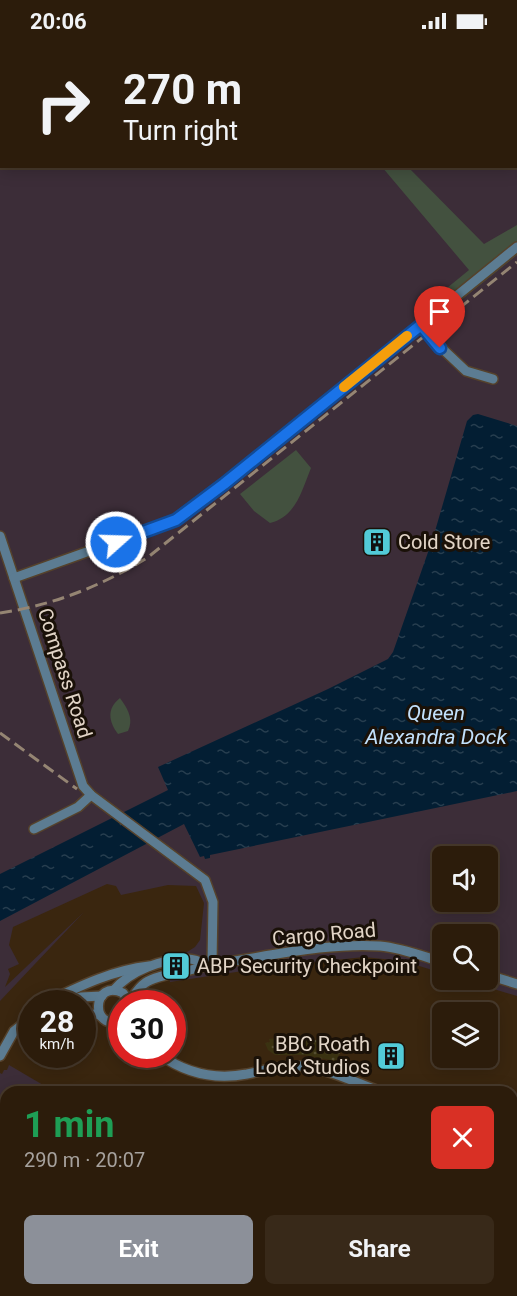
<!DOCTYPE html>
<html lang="en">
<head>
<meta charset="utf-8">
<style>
	:root { --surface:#2c1c0b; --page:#382919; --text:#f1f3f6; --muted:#a6a19d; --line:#483a2c; --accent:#8c9099 }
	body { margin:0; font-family:Roboto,sans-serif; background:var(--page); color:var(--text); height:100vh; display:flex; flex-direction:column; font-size:22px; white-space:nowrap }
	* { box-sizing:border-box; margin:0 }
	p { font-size:20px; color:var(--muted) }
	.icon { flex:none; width:33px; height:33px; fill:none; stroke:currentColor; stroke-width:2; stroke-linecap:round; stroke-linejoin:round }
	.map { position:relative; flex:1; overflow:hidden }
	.side { position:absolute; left:0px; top:1044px; width:518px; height:210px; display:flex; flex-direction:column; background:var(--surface); border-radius:18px 18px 0 0; box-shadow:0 3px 15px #0003,0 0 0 2px var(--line) }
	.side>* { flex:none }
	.guide { position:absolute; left:0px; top:0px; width:518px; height:126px; box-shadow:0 3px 15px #0003,0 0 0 2px var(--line); background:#2c1c0b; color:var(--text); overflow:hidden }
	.buttons { position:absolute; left:432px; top:804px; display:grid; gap:12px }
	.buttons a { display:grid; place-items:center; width:66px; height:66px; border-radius:9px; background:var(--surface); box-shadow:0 3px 15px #0003,0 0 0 2px var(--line); font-size:30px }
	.speed { position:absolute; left:18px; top:948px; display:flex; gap:12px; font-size:30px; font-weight:700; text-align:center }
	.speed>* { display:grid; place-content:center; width:78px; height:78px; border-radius:50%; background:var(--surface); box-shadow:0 3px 15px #0003,0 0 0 2px var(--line); line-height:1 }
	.speed small { font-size:15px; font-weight:400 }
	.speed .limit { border:9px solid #d22; background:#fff; color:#111 }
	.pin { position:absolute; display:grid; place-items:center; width:51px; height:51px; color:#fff; margin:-62px -26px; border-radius:50% 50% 50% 0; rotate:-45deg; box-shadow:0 0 6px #0007 }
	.pin .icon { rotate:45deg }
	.me { position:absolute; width:66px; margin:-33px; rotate:70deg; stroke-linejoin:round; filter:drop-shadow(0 0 4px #0008) }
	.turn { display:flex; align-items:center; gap:21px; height:126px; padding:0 24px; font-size:27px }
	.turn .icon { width:78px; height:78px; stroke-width:2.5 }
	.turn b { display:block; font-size:42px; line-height:51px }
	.round { display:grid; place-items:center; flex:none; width:63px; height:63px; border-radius:9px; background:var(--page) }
	.headline { display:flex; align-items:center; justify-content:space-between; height:102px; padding:0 24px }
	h1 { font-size:36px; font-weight:700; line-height:45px; color:#1e9e55 }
	.action { display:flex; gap:12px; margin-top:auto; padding:12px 24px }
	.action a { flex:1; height:69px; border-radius:9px; background:var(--accent); color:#fff; font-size:24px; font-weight:700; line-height:69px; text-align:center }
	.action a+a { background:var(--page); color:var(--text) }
	.status { display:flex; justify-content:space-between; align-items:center; height:42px; padding:0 30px; background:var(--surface); direction:ltr }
	.status svg { height:16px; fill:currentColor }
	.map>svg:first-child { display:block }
	.industrial { fill:#3c2d38; fill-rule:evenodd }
	.grass { fill:#43513f }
	.sand { fill:url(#sand-dots) }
	.water { fill:url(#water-ripples) }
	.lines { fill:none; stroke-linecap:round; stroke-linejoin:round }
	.minor-casing { stroke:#55422c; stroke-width:12 }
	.minor { stroke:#5c7c92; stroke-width:9 }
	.rail { stroke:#958573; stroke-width:3; stroke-dasharray:12 6; stroke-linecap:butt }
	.route-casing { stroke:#114b97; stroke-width:15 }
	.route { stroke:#1a73e8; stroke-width:10 }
	.slow { stroke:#f59e0b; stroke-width:10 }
	.labels { text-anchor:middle; stroke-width:6; stroke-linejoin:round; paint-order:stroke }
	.poi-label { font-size:20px; fill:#e2d5c7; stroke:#1a1108; text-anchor:start }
	.street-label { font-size:20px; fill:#e2d5c7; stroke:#1a1108 }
	.water-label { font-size:21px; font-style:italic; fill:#c2e1fc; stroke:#1a1108 }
</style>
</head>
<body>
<div class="status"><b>20:06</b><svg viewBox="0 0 49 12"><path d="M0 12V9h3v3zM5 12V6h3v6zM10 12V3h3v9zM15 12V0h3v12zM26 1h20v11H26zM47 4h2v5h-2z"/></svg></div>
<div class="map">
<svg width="517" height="1254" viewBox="0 0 517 1254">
	<defs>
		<pattern id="sand-dots" width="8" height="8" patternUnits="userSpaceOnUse" patternTransform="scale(1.5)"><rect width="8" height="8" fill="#3a3211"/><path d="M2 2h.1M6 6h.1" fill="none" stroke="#564f32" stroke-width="1.8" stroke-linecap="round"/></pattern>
		<pattern id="water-ripples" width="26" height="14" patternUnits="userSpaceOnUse" patternTransform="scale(1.5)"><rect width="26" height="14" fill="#031e33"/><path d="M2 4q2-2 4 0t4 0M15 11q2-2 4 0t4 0" fill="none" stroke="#273e4f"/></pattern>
	</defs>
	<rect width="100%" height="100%" fill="#3a260f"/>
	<g class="industrial">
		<path d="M0 0H517V954L464 938H488V892H442V931L403 919 364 915 269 925 170 940 165 913 187 910 195 905 200 898 204 861 196 844 168 843 121 853 116 844 107 842 13 885 9 903 19 922 8 927 10 932 5 945 84 870 0 959ZM2 2H516V124H2ZM442 814H488V860H442Z"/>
		<polygon points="9,1023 55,1050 6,1050 6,1114 0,1111 0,1031 2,1032 4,1028 7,1028"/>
	</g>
	<g class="grass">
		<polygon points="382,125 408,125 484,202 517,183 517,213 435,279 425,264 469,228"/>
		<path d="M296 408 311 426C302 448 296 475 270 481L254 469 240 452Z"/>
		<path d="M120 656C127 666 134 676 128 689L118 692C108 679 107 666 120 656Z"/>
	</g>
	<polygon class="sand" points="301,993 342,1007 336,1019 304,1013 275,1013 268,1008 265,1001 270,1000 269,997"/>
	<g class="water">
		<polygon points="478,372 517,384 517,749 210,813 210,816 205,817 204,814 200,815 184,782 0,879 0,832 168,748 158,725 328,647 388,617 393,610 433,496 467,379 473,373"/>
		<polygon points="512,1200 517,1202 517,1254 160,1254 163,1248 512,1248"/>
	</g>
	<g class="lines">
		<g class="minor-casing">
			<g id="minor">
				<polyline points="470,0 474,2"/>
				<polyline points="516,17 517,17"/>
				<polyline points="421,283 431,296 466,329 493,337"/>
				<polyline points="0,494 83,744 91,753 205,838 213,860 212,922"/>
				<polyline points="14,536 176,478 224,442 517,205"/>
				<polyline points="34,787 78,765 91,753"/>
				<polyline points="488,933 517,942"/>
				<path d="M114 948C131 928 162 917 188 917 194 917 201 920 207 923"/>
				<path d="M129 960C134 953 139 945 145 941 159 931 189 931 207 923 261 916 327 900 380 904 402 906 422 914 442 920"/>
				<path d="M48 962 51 958C82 943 114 928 149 924"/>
				<polyline points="58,962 81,955 102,954"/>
				<polyline points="82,971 100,973"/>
				<path d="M122 979C89 990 92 936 123 951L130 962"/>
				<path d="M159 1012C185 1031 215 1038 247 1032 266 1028 283 1023 302 1024 329 1027 356 1041 382 1050"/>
				<polyline points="0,1014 14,989 32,975"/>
				<polyline points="512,1097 517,1099"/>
				<polyline points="0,1204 6,1200"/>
				<polyline points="0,1240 5,1254"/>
				<polyline points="49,1254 57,1248"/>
			</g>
		</g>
		<use href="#minor" class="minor"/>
		<g class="rail">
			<path d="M0 571C54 563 101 544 147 516L517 220"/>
			<polyline points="0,691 77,747"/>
		</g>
	</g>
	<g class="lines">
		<g class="route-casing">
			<polyline id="route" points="116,500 176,478 224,442 421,283 440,306"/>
		</g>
		<use href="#route" class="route"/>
		<polyline class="slow" points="344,345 407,294"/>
	</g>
	<defs>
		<g id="building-square" transform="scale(1.5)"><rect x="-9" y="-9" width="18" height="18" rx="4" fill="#52cbd8" stroke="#1a1108"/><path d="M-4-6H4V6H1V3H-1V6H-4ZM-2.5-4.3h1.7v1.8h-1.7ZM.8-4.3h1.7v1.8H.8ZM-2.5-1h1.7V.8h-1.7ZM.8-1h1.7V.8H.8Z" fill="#111"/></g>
	</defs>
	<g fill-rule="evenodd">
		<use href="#building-square" x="377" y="500"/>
		<use href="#building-square" x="176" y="924"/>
		<use href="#building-square" x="391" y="1014"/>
	</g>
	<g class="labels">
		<g class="poi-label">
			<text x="398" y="507">Cold Store</text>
			<text x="197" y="931">ABP Security Checkpoint</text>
			<text x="370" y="1009" text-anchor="end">BBC Roath<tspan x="370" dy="23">Lock Studios</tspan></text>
		</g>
		<g class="street-label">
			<text transform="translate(65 631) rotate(72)" y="7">Compass Road</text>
			<text transform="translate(324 892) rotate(-5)" y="7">Cargo Road</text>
		</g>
		<g class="water-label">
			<text x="436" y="678">Queen<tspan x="436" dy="24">Alexandra Dock</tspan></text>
		</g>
	</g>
</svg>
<div class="buttons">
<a><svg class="icon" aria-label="sound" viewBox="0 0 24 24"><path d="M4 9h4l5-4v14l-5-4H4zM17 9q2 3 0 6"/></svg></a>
<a><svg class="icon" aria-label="search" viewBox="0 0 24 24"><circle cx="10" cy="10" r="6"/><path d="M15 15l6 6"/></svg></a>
<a><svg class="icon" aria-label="layers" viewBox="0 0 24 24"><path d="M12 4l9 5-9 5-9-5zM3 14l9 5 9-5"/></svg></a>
</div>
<div class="speed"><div>28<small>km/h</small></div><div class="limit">30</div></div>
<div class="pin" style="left:440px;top:306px;background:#d93025"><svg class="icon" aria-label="arrive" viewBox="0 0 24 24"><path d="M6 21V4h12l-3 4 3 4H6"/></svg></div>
<svg class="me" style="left:116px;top:500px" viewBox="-20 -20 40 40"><circle r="17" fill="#1a73e8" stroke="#fff" stroke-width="3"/><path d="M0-11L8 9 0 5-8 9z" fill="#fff"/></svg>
<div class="guide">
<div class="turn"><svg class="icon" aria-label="right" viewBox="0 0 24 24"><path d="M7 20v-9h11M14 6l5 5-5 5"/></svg><div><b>270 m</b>Turn right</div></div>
</div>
<section class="side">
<div class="headline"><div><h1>1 min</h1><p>290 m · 20:07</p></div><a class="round" style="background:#d93025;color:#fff"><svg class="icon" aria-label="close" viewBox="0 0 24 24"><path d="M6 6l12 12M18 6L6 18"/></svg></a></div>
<div class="action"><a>Exit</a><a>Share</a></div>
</section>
</div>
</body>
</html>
